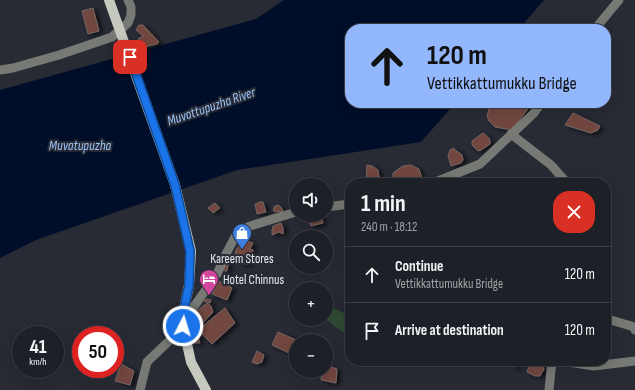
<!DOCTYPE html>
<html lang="en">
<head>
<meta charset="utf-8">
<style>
	:root { --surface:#1e2027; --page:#2b2d33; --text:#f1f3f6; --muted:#a1a3a7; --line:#3c3e44 }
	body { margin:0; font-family:"Sofia Sans Condensed",sans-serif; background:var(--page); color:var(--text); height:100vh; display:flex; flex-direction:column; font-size:15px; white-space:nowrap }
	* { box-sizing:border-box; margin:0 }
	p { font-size:13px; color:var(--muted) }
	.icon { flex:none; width:22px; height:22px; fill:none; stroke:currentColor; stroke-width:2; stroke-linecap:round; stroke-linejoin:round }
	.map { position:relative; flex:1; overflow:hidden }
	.drawer { position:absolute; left:345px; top:178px; width:266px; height:188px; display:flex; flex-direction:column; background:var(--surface); border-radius:16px; box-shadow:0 4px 16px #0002,0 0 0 1px var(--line) }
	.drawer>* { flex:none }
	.top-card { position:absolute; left:345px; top:24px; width:266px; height:84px; border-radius:16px; box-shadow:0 4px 16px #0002,0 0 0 1px var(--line); background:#93b7fd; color:#111; overflow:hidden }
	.buttons { position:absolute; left:289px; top:178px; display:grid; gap:8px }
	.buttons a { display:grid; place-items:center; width:44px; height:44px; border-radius:50%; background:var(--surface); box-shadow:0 4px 16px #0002,0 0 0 1px var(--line); font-size:20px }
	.speed { position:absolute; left:12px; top:326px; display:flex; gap:8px; font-size:20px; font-weight:700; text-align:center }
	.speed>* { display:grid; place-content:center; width:52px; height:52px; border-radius:50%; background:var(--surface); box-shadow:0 4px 16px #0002,0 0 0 1px var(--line); line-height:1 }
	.speed small { font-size:10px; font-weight:400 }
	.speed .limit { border:6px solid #d22; background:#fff; color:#111 }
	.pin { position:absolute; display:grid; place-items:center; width:34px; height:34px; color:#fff; margin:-17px; border-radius:8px; box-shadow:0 2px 6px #0006 }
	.me { position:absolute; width:44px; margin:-22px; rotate:5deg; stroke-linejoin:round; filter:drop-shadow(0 0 3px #0008) }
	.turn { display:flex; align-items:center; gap:14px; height:84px; padding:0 16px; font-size:18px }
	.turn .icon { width:52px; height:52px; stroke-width:2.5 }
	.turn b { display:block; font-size:28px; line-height:34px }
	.round { display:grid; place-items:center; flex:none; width:42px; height:42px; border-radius:16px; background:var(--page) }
	.headline { display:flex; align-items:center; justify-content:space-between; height:68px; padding:0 16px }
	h1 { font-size:24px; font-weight:700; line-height:30px }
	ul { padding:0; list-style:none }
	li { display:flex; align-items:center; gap:12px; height:56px; padding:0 16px; border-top:1px solid var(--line) }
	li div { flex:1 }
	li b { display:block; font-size:15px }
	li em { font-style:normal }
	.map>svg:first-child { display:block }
	.green { fill:#2f4c33 }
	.water { fill:#000e29 }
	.building { fill:#72473f; stroke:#756764; filter:url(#shadow) }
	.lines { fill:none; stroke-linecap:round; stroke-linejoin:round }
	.minor { stroke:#777974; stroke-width:9 }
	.major { stroke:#c5c9be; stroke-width:10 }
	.major-bridge { stroke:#c5c9be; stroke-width:10 }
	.route-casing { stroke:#114b97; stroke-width:10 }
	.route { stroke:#1a73e8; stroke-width:7 }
	.labels { text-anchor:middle; stroke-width:4; stroke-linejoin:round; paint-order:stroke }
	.poi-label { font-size:13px; fill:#e7e9ef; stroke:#282a34 }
	.water-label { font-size:14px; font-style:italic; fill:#99c2f9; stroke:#282a34 }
</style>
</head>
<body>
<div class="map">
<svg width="635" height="390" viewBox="0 0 635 390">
	<defs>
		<filter id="shadow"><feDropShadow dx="3.5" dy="2" stdDeviation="2" flood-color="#0009"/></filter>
	</defs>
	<rect width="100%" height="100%" fill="#282a34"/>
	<polygon class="green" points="326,308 333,308 350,316 350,336 335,327 326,318"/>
	<polygon class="water" points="284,0 544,0 519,29 350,29 350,103 455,103 421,142 237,170 36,240 0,258 0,90 256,19"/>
	<g class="building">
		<polygon points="93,8 99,31 88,34 82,11"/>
		<polygon points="139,25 143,25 159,42 157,44 143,47 138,39 143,36 136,30"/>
		<polygon points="495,103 524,103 530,106 512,130 495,127 489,121 487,116 489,109"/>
		<polygon points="573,113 600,126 598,130 591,133 565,125"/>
		<polygon points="483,133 488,137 490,140 490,144 481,150 478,151 472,145 472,141"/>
		<polygon points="453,148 462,155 463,160 461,163 451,166 448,156 450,150"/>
		<polygon points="367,165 372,166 378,170 379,178 378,183 366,183"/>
		<polygon points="411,165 419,169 423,182 393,183 393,173 403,166"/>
		<polygon points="260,202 263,202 266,212 257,214 255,204"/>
		<polygon points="215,203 220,208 213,213 208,208"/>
		<polygon points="278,205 281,207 283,211 275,212 273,210 275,206"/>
		<polygon points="318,215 321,215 323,223 311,226 308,220 308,217"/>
		<polygon points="281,223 283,228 283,234 279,232 272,235 272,230 273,226"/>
		<polygon points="243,240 253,243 250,249 253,250 249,264 245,264 234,258 236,250"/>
		<polygon points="226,260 229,261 227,271 225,271 222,269"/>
		<polygon points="218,281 228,285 232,288 227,300 212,294"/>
		<polygon points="206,299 211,300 210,303 204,301"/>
		<polygon points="207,303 211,306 213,312 201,325 191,327 188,320 192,315"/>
		<polygon points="225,308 235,323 212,344 198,330"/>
		<polygon points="194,331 197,334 200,343 194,343 192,341 190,332"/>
		<polygon points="278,332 296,340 289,353 272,345"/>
		<polygon points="257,351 264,355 262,362 257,364 252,362"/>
		<polygon points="513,361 523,361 513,367"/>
		<polygon points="531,361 542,361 544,369 540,376 535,376 527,372"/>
		<polygon points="121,364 134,371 130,385 115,381"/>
		<polygon points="329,366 337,369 336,383 321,380 322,371 326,371 326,367"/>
	</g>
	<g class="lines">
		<g class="minor">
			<polyline points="595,29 619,0"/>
			<polyline points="0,70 13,68 59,55 112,37 128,23 131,15 131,7 128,0"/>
			<polyline points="511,134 551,165 567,183"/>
			<polyline points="433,183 480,164 534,113 541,103"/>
			<polyline points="326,207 350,204"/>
			<polyline points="606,320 611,320 634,327 635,330"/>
			<polyline points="562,361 594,366 635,361"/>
			<polyline points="140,390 147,362 171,339 217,274 227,252 237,233 250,226 296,212"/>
			<polyline points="549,390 552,361"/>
		</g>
		<polyline class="major" points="175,185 191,251 189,285 184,309 183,326 191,362 206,390"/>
		<polyline class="major-bridge" points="109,0 175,185"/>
	</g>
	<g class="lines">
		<g class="route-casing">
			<polyline id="route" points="130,57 175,185 190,251 189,285 184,309 183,326"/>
		</g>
		<use href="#route" class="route"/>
	</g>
	<defs>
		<g id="shop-pin" transform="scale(1)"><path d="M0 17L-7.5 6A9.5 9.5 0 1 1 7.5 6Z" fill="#3f7fe0" stroke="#282a34"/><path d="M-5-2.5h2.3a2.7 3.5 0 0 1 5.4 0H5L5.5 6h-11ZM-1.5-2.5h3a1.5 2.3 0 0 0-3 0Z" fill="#fff"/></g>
		<g id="hotel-pin" transform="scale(1)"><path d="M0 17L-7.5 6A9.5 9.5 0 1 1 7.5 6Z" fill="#d1479c" stroke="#282a34"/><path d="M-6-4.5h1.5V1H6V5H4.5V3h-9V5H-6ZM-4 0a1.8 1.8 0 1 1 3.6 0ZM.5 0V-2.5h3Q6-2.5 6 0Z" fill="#fff"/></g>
	</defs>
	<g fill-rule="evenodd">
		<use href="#shop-pin" x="242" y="233"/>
		<use href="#hotel-pin" x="209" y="279"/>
	</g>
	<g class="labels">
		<g class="poi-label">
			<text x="242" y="263">Kareem Stores</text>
			<text x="223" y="284" text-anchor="start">Hotel Chinnus</text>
		</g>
		<g class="water-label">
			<text transform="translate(211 106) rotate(-19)" y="5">Muvattupuzha River</text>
			<text x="80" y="150">Muvatupuzha</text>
		</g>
	</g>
</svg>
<div class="buttons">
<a><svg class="icon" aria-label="sound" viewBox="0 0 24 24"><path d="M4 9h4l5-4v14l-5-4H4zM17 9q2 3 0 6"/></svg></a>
<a><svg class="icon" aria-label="search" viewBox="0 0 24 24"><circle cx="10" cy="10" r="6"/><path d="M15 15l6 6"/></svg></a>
<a>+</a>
<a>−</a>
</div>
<div class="speed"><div>41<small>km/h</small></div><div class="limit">50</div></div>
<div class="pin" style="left:130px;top:57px;background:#d93025"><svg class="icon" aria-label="arrive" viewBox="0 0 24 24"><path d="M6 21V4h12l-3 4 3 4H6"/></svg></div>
<svg class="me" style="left:183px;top:326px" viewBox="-20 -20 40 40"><circle r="17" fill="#1a73e8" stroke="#fff" stroke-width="3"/><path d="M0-11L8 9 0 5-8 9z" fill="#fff"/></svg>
<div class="top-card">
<div class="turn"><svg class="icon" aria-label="ahead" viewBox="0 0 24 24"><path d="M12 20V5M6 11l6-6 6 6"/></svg><div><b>120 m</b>Vettikkattumukku Bridge</div></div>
</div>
<section class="drawer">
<div class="headline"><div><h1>1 min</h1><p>240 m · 18:12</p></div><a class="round" style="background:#d93025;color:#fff"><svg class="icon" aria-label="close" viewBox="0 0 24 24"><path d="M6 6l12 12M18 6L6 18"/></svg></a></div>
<ul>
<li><svg class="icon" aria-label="ahead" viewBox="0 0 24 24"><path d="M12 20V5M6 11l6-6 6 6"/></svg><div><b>Continue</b><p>Vettikkattumukku Bridge</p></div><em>120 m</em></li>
<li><svg class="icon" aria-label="arrive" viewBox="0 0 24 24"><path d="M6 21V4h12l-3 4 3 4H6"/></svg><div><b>Arrive at destination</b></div><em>120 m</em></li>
</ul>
</section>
</div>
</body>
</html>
